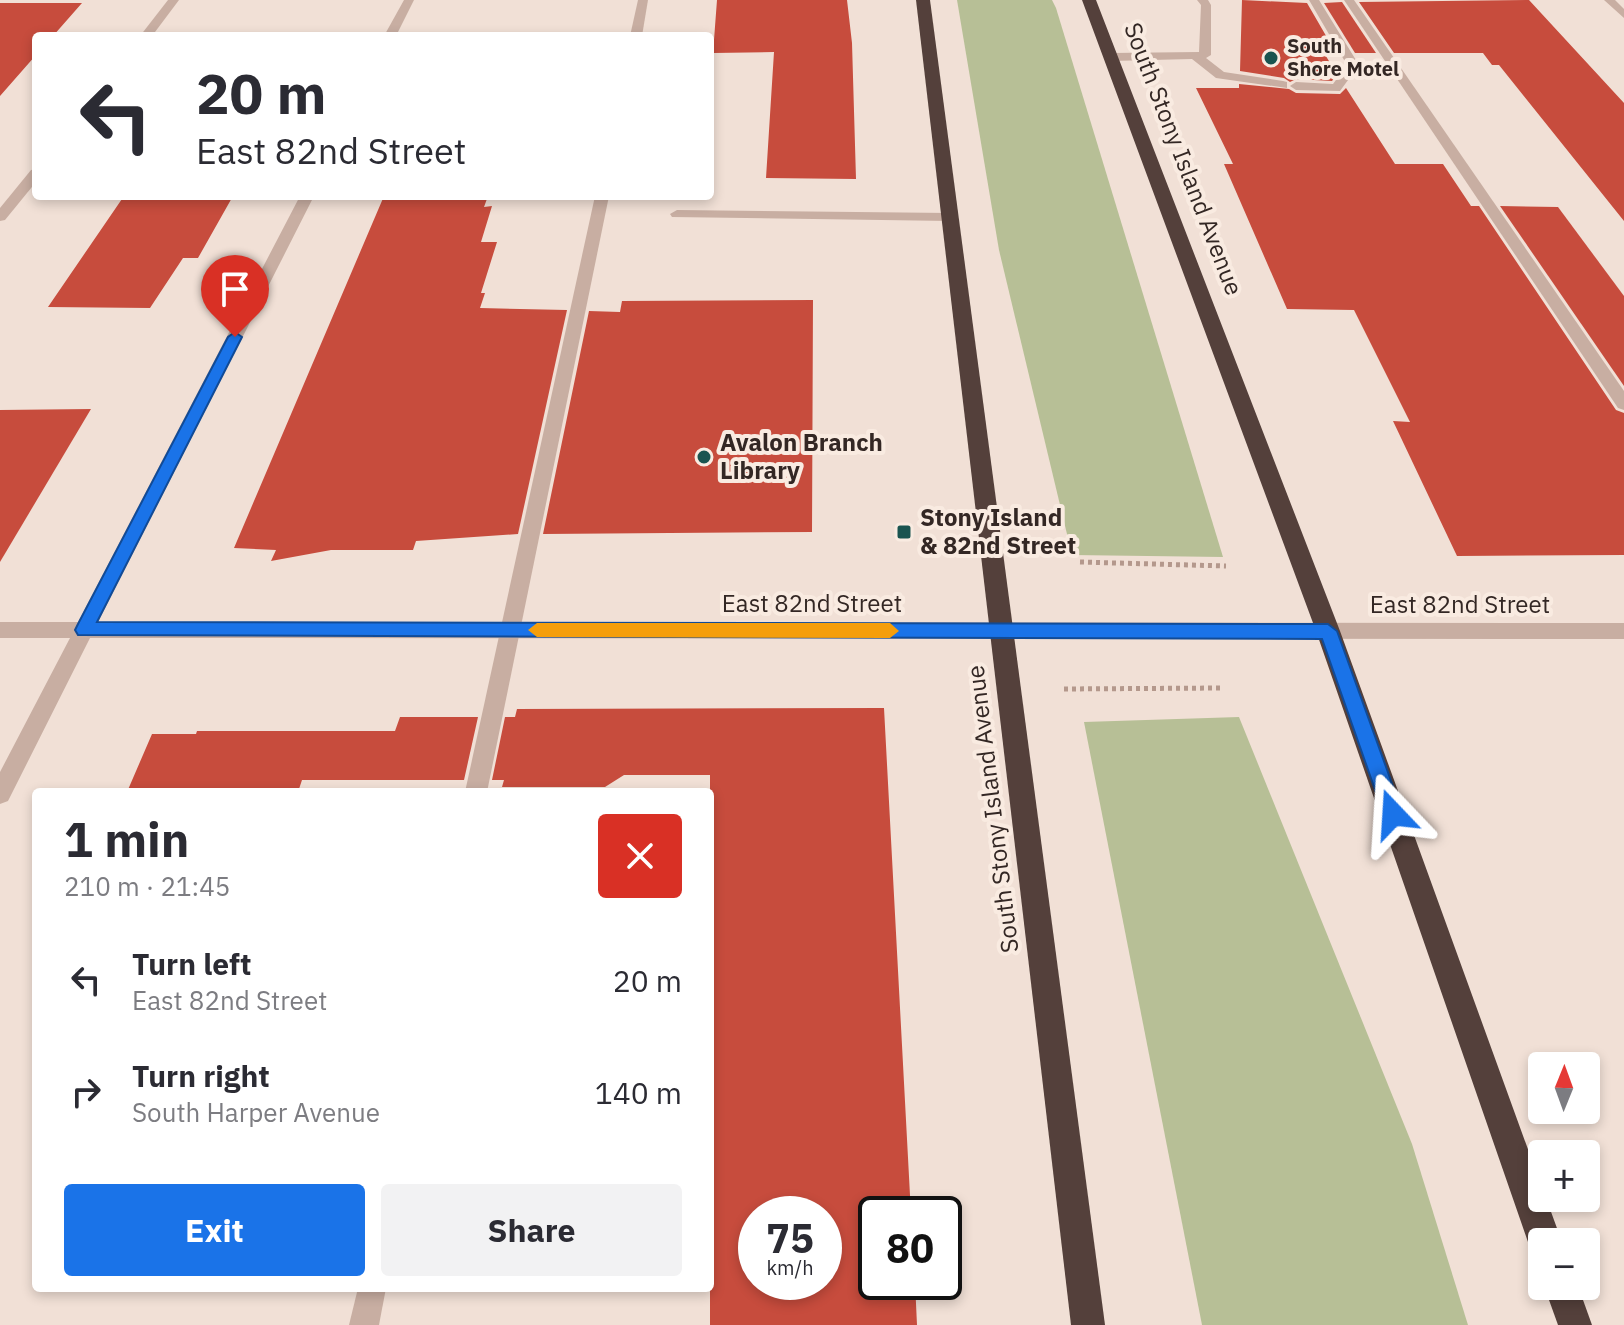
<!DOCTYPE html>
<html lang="en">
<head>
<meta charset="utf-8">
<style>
	:root { --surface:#fff; --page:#f2f2f3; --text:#2b2b33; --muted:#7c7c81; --accent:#1a73e8 }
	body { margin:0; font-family:"IBM Plex Sans",sans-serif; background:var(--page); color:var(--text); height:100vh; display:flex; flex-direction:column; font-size:30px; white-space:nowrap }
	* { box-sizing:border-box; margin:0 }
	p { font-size:26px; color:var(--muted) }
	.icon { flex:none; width:44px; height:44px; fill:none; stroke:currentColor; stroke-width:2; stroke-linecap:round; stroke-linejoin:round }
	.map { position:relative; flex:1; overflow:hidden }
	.panel { position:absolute; left:32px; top:788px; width:682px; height:504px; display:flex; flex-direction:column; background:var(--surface); border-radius:8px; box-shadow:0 4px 12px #0003 }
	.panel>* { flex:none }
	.banner { position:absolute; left:32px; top:32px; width:682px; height:168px; border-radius:8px; box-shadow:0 4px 12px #0003; background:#fff; color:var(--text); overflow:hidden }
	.needle { width:52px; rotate:1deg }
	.fabs { position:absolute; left:1528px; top:1052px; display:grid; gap:16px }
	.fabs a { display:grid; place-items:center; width:72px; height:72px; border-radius:8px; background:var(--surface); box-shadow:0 4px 12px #0003; font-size:40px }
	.speed { position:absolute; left:738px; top:1196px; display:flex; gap:16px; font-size:40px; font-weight:700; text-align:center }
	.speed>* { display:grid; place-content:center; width:104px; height:104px; border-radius:50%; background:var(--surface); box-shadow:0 4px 12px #0003; line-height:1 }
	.speed small { font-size:20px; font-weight:400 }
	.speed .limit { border:4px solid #111; border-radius:12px; background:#fff; color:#111 }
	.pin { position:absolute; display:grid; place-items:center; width:68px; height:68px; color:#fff; margin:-82px -34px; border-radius:50% 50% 50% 0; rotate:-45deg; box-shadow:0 0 8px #0007 }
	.pin .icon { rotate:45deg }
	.me { position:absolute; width:88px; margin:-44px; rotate:340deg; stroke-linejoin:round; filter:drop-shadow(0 0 6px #0008) }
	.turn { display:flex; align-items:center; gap:28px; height:168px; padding:0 32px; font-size:36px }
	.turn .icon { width:104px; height:104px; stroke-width:2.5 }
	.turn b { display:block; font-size:56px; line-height:68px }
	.round { display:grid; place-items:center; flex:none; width:84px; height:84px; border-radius:8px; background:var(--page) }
	.headline { display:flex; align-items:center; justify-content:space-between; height:136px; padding:0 32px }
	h1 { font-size:48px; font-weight:800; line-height:60px }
	.action { display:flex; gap:16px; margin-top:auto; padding:16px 32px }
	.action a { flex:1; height:92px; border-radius:8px; background:var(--accent); color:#fff; font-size:32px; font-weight:800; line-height:92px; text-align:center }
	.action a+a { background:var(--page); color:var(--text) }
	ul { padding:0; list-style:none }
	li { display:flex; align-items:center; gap:24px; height:112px; padding:0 32px }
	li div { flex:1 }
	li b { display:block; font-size:30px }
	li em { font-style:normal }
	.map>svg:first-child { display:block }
	.green { fill:#b7bf96 }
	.building { fill:#c74c3d; fill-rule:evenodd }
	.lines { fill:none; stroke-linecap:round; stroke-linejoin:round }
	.path { stroke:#b4988c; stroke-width:5; stroke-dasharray:4 4; stroke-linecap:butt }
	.lane { fill:#c8aea2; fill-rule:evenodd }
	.street { fill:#c8aea2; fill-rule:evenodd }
	.highway { fill:#54403b; fill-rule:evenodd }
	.route { fill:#1a73e8; stroke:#114b97; stroke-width:2 }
	.slow { fill:#f59e0b }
	.poi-dot { fill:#1a5450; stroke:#f9ebe1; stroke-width:3 }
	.labels { text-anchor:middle; stroke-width:8; stroke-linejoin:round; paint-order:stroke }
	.far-poi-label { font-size:20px; font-weight:bold; fill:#332724; stroke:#f9ebe1; text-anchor:start }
	.street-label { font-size:24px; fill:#332724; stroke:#f9ebe1 }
	.poi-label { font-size:24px; font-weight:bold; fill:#332724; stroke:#f9ebe1; text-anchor:start }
</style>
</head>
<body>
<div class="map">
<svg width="1624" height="1325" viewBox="0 0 1624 1325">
	<rect width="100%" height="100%" fill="#f1e0d6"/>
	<g class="green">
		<polygon points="957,0 1052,0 1056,8 1223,557 1072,555 999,250"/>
		<polygon points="1239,717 1412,1144 1468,1325 1202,1325 1084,722"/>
	</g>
	<g class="building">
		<polygon points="717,0 847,0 852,43 856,179 766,178 774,52 713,53"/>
		<polygon points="1242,0 1307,3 1336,53 1324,53 1337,74 1332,81 1296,79 1290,82 1284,78 1240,71"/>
		<polygon points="1529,0 1624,103 1624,221 1499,65 1492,65 1483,53 1394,53 1359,2"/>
		<polygon points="1342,2 1376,53 1355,53 1324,3"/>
		<polygon points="0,3 82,3 53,36 36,36 36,55 0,96"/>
		<polygon points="1239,84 1289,89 1296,93 1340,94 1346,88 1395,164 1443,164 1471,206 1479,206 1616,410 1624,413 1624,555 1457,556 1393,421 1410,422 1354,310 1287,309 1224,164 1233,164 1196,88 1239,88"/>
		<polygon points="124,196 233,196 198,258 183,258 150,308 48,307"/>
		<polygon points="384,196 488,196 484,207 492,206 481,242 497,242 481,293 485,293 480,308 567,310 518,534 416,541 413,550 331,550 271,561 276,550 234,548"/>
		<polygon points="1500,206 1558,207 1624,296 1624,386"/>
		<polygon points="813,300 812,532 543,534 589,311 620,312 622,301"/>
		<polygon points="91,409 0,562 0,410"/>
		<path d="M884 708 911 1214H876V1282H915L917 1325H710V775H624L605 787H502L504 780H492L505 717H515L517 709ZM756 1214H824V1282H756Z"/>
		<polygon points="400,717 478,717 464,780 302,780 298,792 127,792 152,734 196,734 197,731 395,731"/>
	</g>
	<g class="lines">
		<g class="path">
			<polyline points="1080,562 1226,566"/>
			<polyline points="1064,689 1223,688"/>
		</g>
		<g class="lane">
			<polygon points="168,0 179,0 152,36 140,36"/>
			<polygon points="638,0 648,0 642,36 630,36"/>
			<polygon points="1197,0 1208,0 1211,5 1211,55 1206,58 1224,72 1283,81 1287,82 1287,88 1216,78 1192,59 1111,61 1105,57 1111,53 1199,52 1201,5"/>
			<polygon points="1309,0 1319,0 1359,65 1340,91 1296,90 1290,86 1296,82 1333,84 1347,65"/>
			<polygon points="1344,0 1354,0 1624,391 1624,410 1618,408"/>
			<polygon points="36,169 36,182 5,220 0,221 0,208 31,170"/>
			<polygon points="595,196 609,196 487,792 465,792"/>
			<polygon points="677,210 950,213 957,217 950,221 672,217 670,214"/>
			<polygon points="358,1288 386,1288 379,1325 349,1325"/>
		</g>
		<g class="street">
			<polygon points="404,0 414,0 396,36 384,36"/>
			<polygon points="1604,0 1615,0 1624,9 1624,18"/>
			<polygon points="300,196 314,196 98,622 1624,623 1624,639 90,638 8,801 0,804 0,772 70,638 0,638 0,622 78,622"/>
		</g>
		<g class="highway">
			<polygon points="916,0 930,0 1105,1325 1071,1325"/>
			<polygon points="1082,0 1096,0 1340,631 1542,1188 1542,1198 1546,1198 1562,1242 1542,1242 1542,1258 1533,1254 1528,1242 1316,631"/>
			<polygon points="1544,1286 1578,1286 1592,1325 1558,1325"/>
		</g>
	</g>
	<polygon class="route" points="235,332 242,337 97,622 1328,624 1337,631 1403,814 1400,821 1393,824 1386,821 1322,639 78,635 75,630 78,624 228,337"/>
	<polygon class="slow" points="537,623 890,623 899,631 890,638 537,637 528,630"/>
	<g class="poi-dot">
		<circle cx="1271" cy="58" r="8"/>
		<circle cx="704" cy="457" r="8"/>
		<rect x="896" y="524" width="16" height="16" rx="4"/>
	</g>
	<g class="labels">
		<g class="far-poi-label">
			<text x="1287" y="53">South<tspan x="1287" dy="23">Shore Motel</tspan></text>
		</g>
		<g class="street-label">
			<text transform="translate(1183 159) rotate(69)" y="8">South Stony Island Avenue</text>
			<text x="812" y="612">East 82nd Street</text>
			<text x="1460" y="613">East 82nd Street</text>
			<text transform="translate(993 809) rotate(-97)" y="8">South Stony Island Avenue</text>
		</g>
		<g class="poi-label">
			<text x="720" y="451">Avalon Branch<tspan x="720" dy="28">Library</tspan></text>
			<text x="920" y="526">Stony Island<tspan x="920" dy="28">&amp; 82nd Street</tspan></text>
		</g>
	</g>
</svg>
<div class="fabs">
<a><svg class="needle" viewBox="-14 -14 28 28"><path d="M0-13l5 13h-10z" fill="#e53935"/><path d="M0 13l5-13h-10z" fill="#7c7c81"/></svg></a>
<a>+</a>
<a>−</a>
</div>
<div class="speed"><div>75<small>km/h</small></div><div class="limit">80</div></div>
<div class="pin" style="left:235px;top:337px;background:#d93025"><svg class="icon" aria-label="arrive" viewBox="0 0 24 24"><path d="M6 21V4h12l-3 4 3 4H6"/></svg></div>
<svg class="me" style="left:1393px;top:814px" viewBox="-20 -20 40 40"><path d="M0-17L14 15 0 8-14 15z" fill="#1a73e8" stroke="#fff" stroke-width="4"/></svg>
<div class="banner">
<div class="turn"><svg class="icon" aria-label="left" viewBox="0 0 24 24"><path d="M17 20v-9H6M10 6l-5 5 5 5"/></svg><div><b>20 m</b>East 82nd Street</div></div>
</div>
<section class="panel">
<div class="headline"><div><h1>1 min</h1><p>210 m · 21:45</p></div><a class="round" style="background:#d93025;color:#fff"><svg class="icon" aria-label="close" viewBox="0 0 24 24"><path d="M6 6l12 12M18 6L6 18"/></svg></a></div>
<ul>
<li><svg class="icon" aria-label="left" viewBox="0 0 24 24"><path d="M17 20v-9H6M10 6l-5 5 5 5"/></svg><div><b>Turn left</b><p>East 82nd Street</p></div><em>20 m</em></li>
<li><svg class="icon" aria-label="right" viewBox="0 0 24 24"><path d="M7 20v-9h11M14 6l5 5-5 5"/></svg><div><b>Turn right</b><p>South Harper Avenue</p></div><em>140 m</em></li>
</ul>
<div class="action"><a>Exit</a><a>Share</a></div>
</section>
</div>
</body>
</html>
